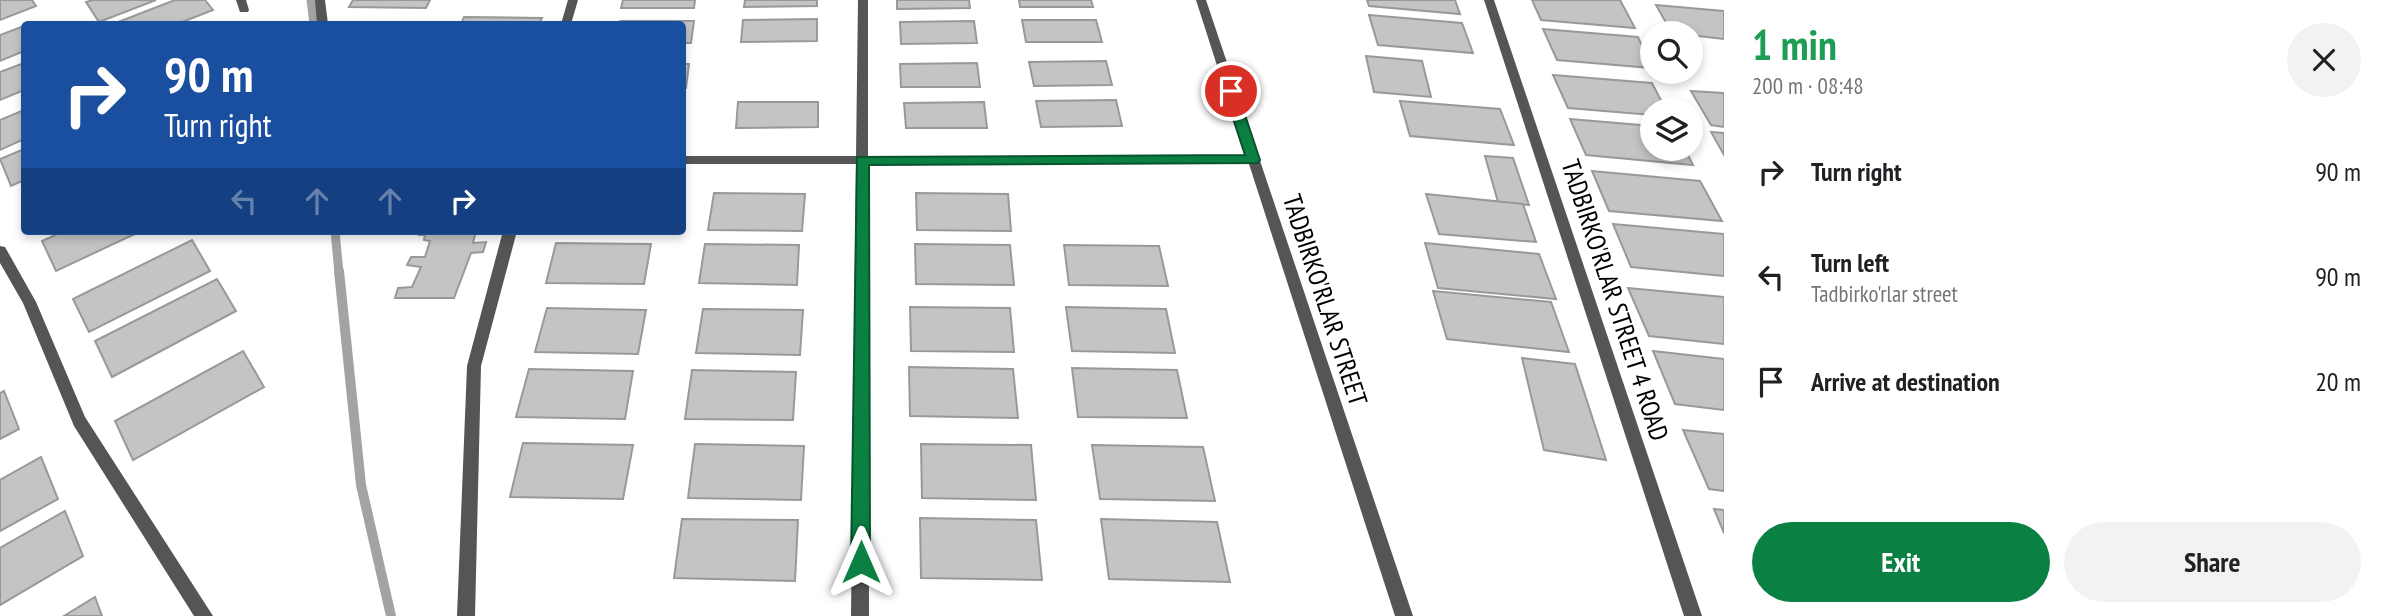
<!DOCTYPE html>
<html lang="en">
<head>
<meta charset="utf-8">
<style>
	:root { --surface:#fff; --page:#f2f2f2; --text:#202124; --muted:#757577; --accent:#0b8043 }
	body { margin:0; font-family:"PT Sans Narrow",sans-serif; background:var(--page); color:var(--text); height:100vh; display:flex; flex-direction:column; font-size:26px; white-space:nowrap }
	* { box-sizing:border-box; margin:0 }
	p { font-size:23px; color:var(--muted) }
	.icon { flex:none; width:38px; height:38px; fill:none; stroke:currentColor; stroke-width:2; stroke-linecap:round; stroke-linejoin:round }
	.map { position:relative; flex:1; overflow:hidden }
	.details { display:flex; flex-direction:column; background:var(--surface); width:665px }
	.details>* { flex:none }
	.hud { position:absolute; left:21px; top:21px; width:665px; height:214px; border-radius:7px; box-shadow:0 4px 10px #0003; background:#1a4fa0; color:#fff; overflow:hidden }
	.fabs { position:absolute; left:1640px; top:21px; display:grid; gap:14px }
	.fabs a { display:grid; place-items:center; width:63px; height:63px; border-radius:50%; background:var(--surface); box-shadow:0 4px 10px #0003; font-size:35px }
	.pin { position:absolute; display:grid; place-items:center; width:60px; height:60px; color:#fff; margin:-30px; border:4px solid #fff; border-radius:50%; box-shadow:0 2px 7px #0007 }
	.me { position:absolute; width:77px; margin:-38px; rotate:0deg; stroke-linejoin:round; filter:drop-shadow(0 0 5px #0008) }
	.turn { display:flex; align-items:center; gap:24px; height:147px; padding:0 28px; font-size:32px }
	.turn .icon { width:91px; height:91px; stroke-width:2.5 }
	.turn b { display:block; font-size:49px; line-height:60px }
	.lanes { display:flex; align-items:center; height:66px; padding:0 28px; background:#0003; justify-content:center; gap:35px; direction:ltr }
	.lanes .off { opacity:.35 }
	.round { display:grid; place-items:center; flex:none; width:74px; height:74px; border-radius:37px; background:var(--page) }
	.overview { display:flex; align-items:center; justify-content:space-between; height:119px; padding:0 28px }
	h1 { font-size:42px; font-weight:600; line-height:52px; color:#1e9e55 }
	.cta { display:flex; gap:14px; margin-top:auto; padding:14px 28px }
	.cta a { flex:1; height:80px; border-radius:42px; background:var(--accent); color:#fff; font-size:28px; font-weight:600; line-height:80px; text-align:center }
	.cta a+a { background:var(--page); color:var(--text) }
	ul { padding:0; list-style:none }
	li { display:flex; align-items:center; gap:21px; height:105px; padding:0 28px }
	li div { flex:1 }
	li b { display:block; font-size:26px }
	li em { font-style:normal }
	main { display:flex; flex:1; min-height:0 }
	.map>svg:first-child { display:block }
	.lines { fill:none; stroke-linecap:round; stroke-linejoin:round }
	.stream-far1 { stroke:#a3a3a3; stroke-width:9 }
	.stream { stroke:#a3a3a3; stroke-width:10 }
	.building { fill:#c4c4c4; stroke:#999; stroke-width:2 }
	.street { fill:#555; fill-rule:evenodd }
	.route { fill:#0b8043; stroke:#07532c; stroke-width:2 }
	.labels { text-anchor:middle; stroke-width:5; stroke-linejoin:round; paint-order:stroke }
	.street-label { font-size:26px; fill:#000; stroke:#fff }
</style>
</head>
<body>
<main>
<div class="map">
<svg width="1724" height="616" viewBox="0 0 1724 616">
	<rect width="100%" height="100%" fill="#fff"/>
	<g class="lines">
		<g class="stream-far1">
			<polyline points="311,0 314,24"/>
			<polyline points="335,231 339,273"/>
		</g>
		<polyline class="stream" points="339,271 361,485 391,616"/>
	</g>
	<g class="building">
		<polygon points="0,0 32,0 36,6 0,20"/>
		<polygon points="93,0 156,0 99,22 86,2"/>
		<polygon points="175,0 205,0 213,10 177,24 113,24"/>
		<polygon points="353,0 430,0 426,8 349,7"/>
		<polygon points="623,0 695,0 694,8 621,8"/>
		<polygon points="745,0 817,0 817,6 744,7"/>
		<polygon points="897,0 969,0 970,8 897,9"/>
		<polygon points="1019,0 1091,0 1093,7 1020,7"/>
		<polygon points="1367,0 1455,0 1460,14 1369,6"/>
		<polygon points="1532,0 1620,0 1635,28 1541,20"/>
		<polygon points="1656,5 1724,11 1724,39 1672,33"/>
		<polygon points="1369,15 1462,23 1473,53 1378,45"/>
		<polygon points="464,17 542,18 539,24 461,24"/>
		<polygon points="817,19 817,41 741,42 743,20"/>
		<polygon points="1022,20 1096,20 1102,42 1026,42"/>
		<polygon points="620,21 694,21 691,43 682,43 682,24 619,24"/>
		<polygon points="974,21 977,43 901,44 900,22"/>
		<polygon points="24,26 24,51 0,61 0,35"/>
		<polygon points="1543,29 1638,37 1652,68 1557,60"/>
		<polygon points="1366,56 1422,61 1431,97 1374,92"/>
		<polygon points="1106,61 1112,85 1034,86 1029,62"/>
		<polygon points="24,63 24,90 0,100 0,72"/>
		<polygon points="977,63 980,87 901,87 900,64"/>
		<polygon points="682,64 689,64 686,88 682,88"/>
		<polygon points="1553,75 1652,83 1666,110 1652,110 1652,115 1568,108"/>
		<polygon points="1691,91 1724,93 1724,127 1711,125"/>
		<polygon points="1116,100 1122,126 1041,127 1036,101"/>
		<polygon points="1400,101 1500,109 1514,145 1410,136"/>
		<polygon points="738,102 818,102 818,127 736,128"/>
		<polygon points="984,102 987,128 906,128 904,103"/>
		<polygon points="24,110 24,139 0,150 0,120"/>
		<polygon points="1570,119 1652,126 1652,149 1685,149 1693,165 1586,155"/>
		<polygon points="1711,132 1724,133 1724,155"/>
		<polygon points="24,149 24,180 11,186 0,159"/>
		<polygon points="1485,156 1513,158 1529,205 1498,202"/>
		<polygon points="1592,171 1700,181 1722,221 1609,211"/>
		<polygon points="714,193 805,194 802,231 708,230"/>
		<polygon points="916,193 1008,194 1011,231 917,230"/>
		<polygon points="1426,194 1523,204 1536,242 1439,234"/>
		<polygon points="1613,224 1724,234 1724,276 1631,267"/>
		<polygon points="64,231 141,231 56,271 42,241"/>
		<polygon points="420,231 476,231 473,243 486,242 483,252 471,253 454,298 395,298 398,288 412,287 421,267 407,265 411,257 425,257 430,241 424,240 425,235 419,235"/>
		<polygon points="192,240 210,271 89,332 73,299"/>
		<polygon points="556,243 651,244 644,284 546,283"/>
		<polygon points="1425,243 1539,254 1556,299 1438,288"/>
		<polygon points="705,244 799,245 797,285 699,283"/>
		<polygon points="915,244 1010,245 1014,285 916,284"/>
		<polygon points="1064,245 1159,246 1168,286 1069,285"/>
		<polygon points="217,279 236,311 112,377 95,341"/>
		<polygon points="1628,288 1724,297 1724,344 1649,336"/>
		<polygon points="1433,291 1551,302 1569,352 1447,339"/>
		<polygon points="910,307 1010,308 1014,352 911,351"/>
		<polygon points="1066,307 1166,309 1175,353 1072,351"/>
		<polygon points="547,308 646,310 638,354 535,352"/>
		<polygon points="703,309 803,310 800,355 696,353"/>
		<polygon points="243,351 264,387 133,460 115,421"/>
		<polygon points="1653,351 1724,359 1724,410 1675,404"/>
		<polygon points="1522,358 1575,364 1606,460 1544,450"/>
		<polygon points="909,367 1013,369 1018,418 910,416"/>
		<polygon points="1072,368 1177,370 1187,418 1078,417"/>
		<polygon points="529,369 633,371 625,419 516,417"/>
		<polygon points="692,370 796,372 793,420 685,419"/>
		<polygon points="4,391 19,429 0,439 0,393"/>
		<polygon points="1683,430 1724,434 1724,491 1709,489"/>
		<polygon points="523,443 633,445 623,499 510,497"/>
		<polygon points="695,444 804,446 801,500 688,498"/>
		<polygon points="921,444 1031,445 1036,500 922,498"/>
		<polygon points="1092,445 1203,447 1215,501 1100,499"/>
		<polygon points="41,457 58,499 0,531 0,480"/>
		<polygon points="1714,509 1724,510 1724,533"/>
		<polygon points="65,511 83,556 0,605 0,548"/>
		<polygon points="920,518 1036,520 1042,580 921,578"/>
		<polygon points="682,519 798,520 795,581 674,578"/>
		<polygon points="1101,519 1217,522 1230,582 1109,579"/>
		<polygon points="95,597 102,616 64,616"/>
	</g>
	<g class="lines">
		<g class="street">
			<polygon points="236,0 246,0 249,10 248,12 240,12"/>
			<polygon points="315,0 325,0 328,24 317,24"/>
			<polygon points="568,0 578,0 571,24 561,24"/>
			<polygon points="858,0 868,0 868,156 1246,156 1196,0 1206,0 1413,616 1395,616 1249,164 868,164 869,616 851,616 856,164 682,164 682,156 856,156"/>
			<polygon points="1484,0 1494,0 1702,616 1684,616"/>
			<polygon points="503,231 517,231 481,366 475,616 457,616 467,366"/>
			<polygon points="0,246 5,247 36,302 85,417 213,616 194,616 74,426 23,303 0,263"/>
		</g>
	</g>
	<polygon class="route" points="1231,87 1237,91 1260,160 1258,163 869,165 870,562 867,569 861,572 854,569 851,562 857,157 1245,155 1224,91"/>
	<g class="labels">
		<g class="street-label">
			<text transform="translate(1325 300) rotate(72)" y="9">TADBIRKO'RLAR STREET</text>
			<text transform="translate(1615 300) rotate(72)" y="9">TADBIRKO'RLAR STREET 4 ROAD</text>
		</g>
	</g>
</svg>
<div class="fabs">
<a><svg class="icon" aria-label="search" viewBox="0 0 24 24"><circle cx="10" cy="10" r="6"/><path d="M15 15l6 6"/></svg></a>
<a><svg class="icon" aria-label="layers" viewBox="0 0 24 24"><path d="M12 4l9 5-9 5-9-5zM3 14l9 5 9-5"/></svg></a>
</div>
<div class="pin" style="left:1231px;top:91px;background:#d93025"><svg class="icon" aria-label="arrive" viewBox="0 0 24 24"><path d="M6 21V4h12l-3 4 3 4H6"/></svg></div>
<svg class="me" style="left:861px;top:562px" viewBox="-20 -20 40 40"><path d="M0-17L14 15 0 8-14 15z" fill="#0b8043" stroke="#fff" stroke-width="4"/></svg>
<div class="hud">
<div class="turn"><svg class="icon" aria-label="right" viewBox="0 0 24 24"><path d="M7 20v-9h11M14 6l5 5-5 5"/></svg><div><b>90 m</b>Turn right</div></div>
<div class="lanes"><svg class="icon off" aria-label="left" viewBox="0 0 24 24"><path d="M17 20v-9H6M10 6l-5 5 5 5"/></svg><svg class="icon off" aria-label="ahead" viewBox="0 0 24 24"><path d="M12 20V5M6 11l6-6 6 6"/></svg><svg class="icon off" aria-label="ahead" viewBox="0 0 24 24"><path d="M12 20V5M6 11l6-6 6 6"/></svg><svg class="icon" aria-label="right" viewBox="0 0 24 24"><path d="M7 20v-9h11M14 6l5 5-5 5"/></svg></div>
</div>
</div>
<section class="details">
<div class="overview"><div><h1>1 min</h1><p>200 m · 08:48</p></div><a class="round"><svg class="icon" aria-label="close" viewBox="0 0 24 24"><path d="M6 6l12 12M18 6L6 18"/></svg></a></div>
<ul>
<li><svg class="icon" aria-label="right" viewBox="0 0 24 24"><path d="M7 20v-9h11M14 6l5 5-5 5"/></svg><div><b>Turn right</b></div><em>90 m</em></li>
<li><svg class="icon" aria-label="left" viewBox="0 0 24 24"><path d="M17 20v-9H6M10 6l-5 5 5 5"/></svg><div><b>Turn left</b><p>Tadbirko'rlar street</p></div><em>90 m</em></li>
<li><svg class="icon" aria-label="arrive" viewBox="0 0 24 24"><path d="M6 21V4h12l-3 4 3 4H6"/></svg><div><b>Arrive at destination</b></div><em>20 m</em></li>
</ul>
<div class="cta"><a>Exit</a><a>Share</a></div>
</section>
</main>
</body>
</html>
